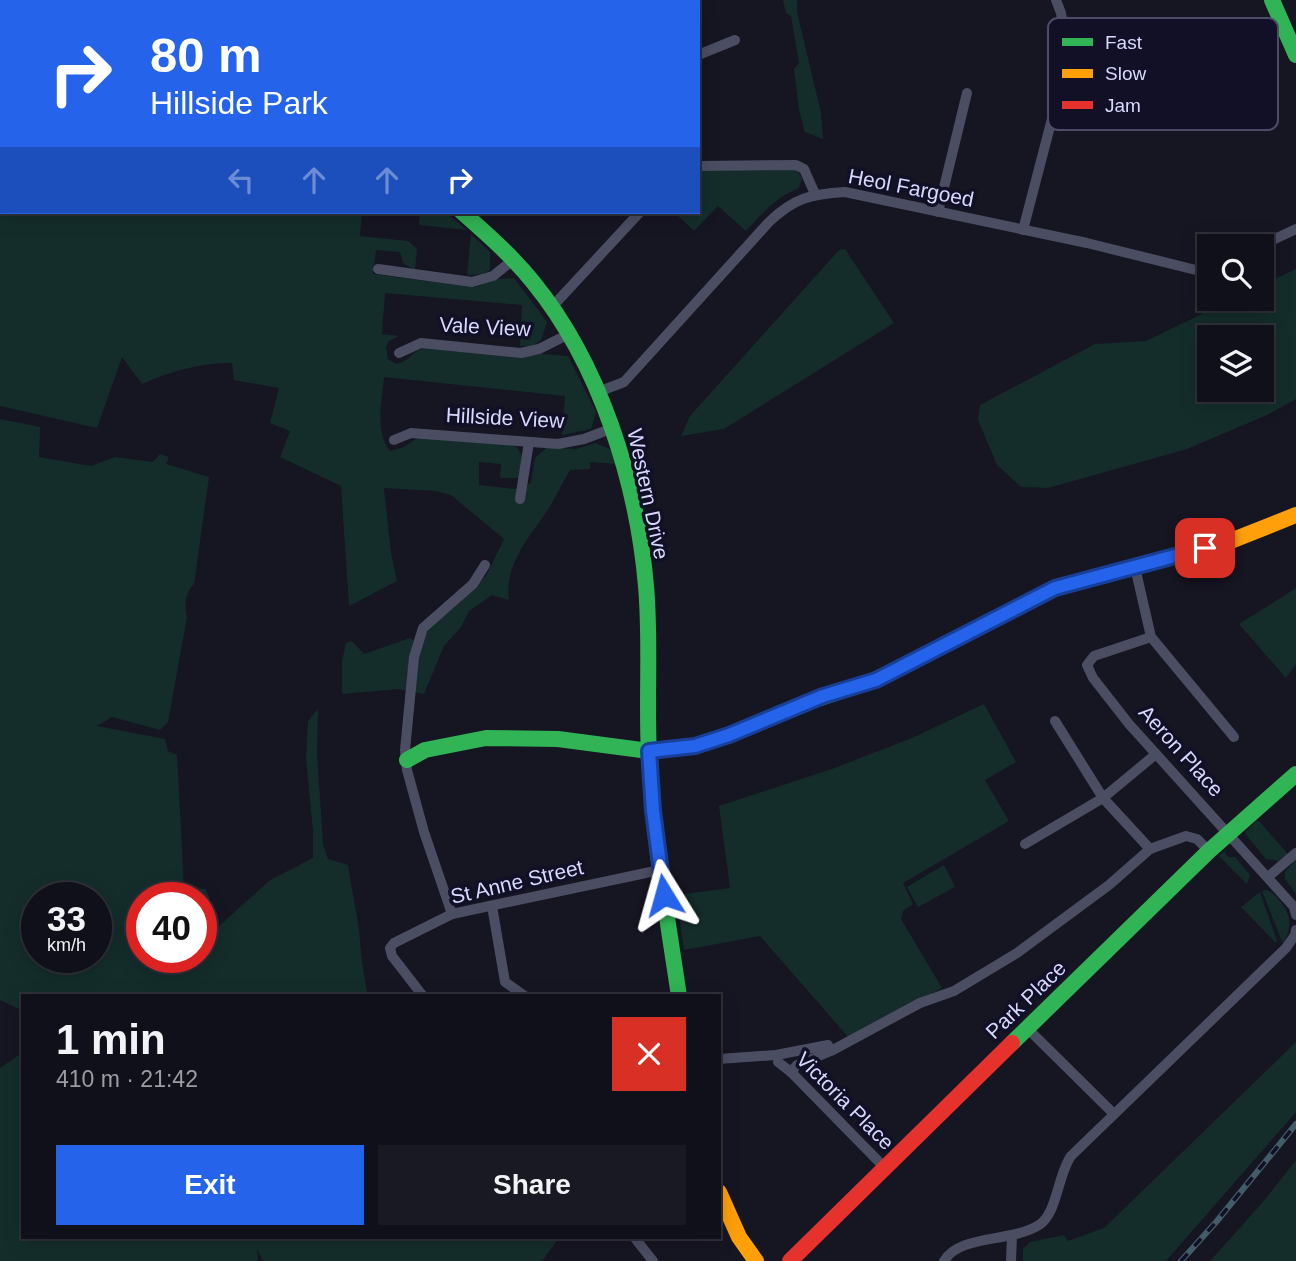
<!DOCTYPE html>
<html lang="en">
<head>
<meta charset="utf-8">
<style>
	:root { --surface:#10101a; --page:#191923; --text:#f1f3f6; --muted:#9c9da2; --line:#303039; --accent:#2563eb }
	body { margin:0; font-family:Helvetica,sans-serif; background:var(--page); color:var(--text); height:100vh; display:flex; flex-direction:column; font-size:26px; white-space:nowrap }
	* { box-sizing:border-box; margin:0 }
	p { font-size:23px; color:var(--muted) }
	.icon { flex:none; width:38px; height:38px; fill:none; stroke:currentColor; stroke-width:2; stroke-linecap:round; stroke-linejoin:round }
	.map { position:relative; flex:1; overflow:hidden }
	.sheet { position:absolute; left:21px; top:994px; width:700px; height:245px; display:flex; flex-direction:column; background:var(--surface); border-radius:0px; box-shadow:0 4px 18px #0003,0 0 0 2px var(--line) }
	.sheet>* { flex:none }
	.top-card { position:absolute; left:0px; top:0px; width:700px; height:214px; box-shadow:0 4px 18px #0003,0 0 0 2px var(--line); background:#2563eb; color:#fff; overflow:hidden }
	.tools { position:absolute; left:1197px; top:234px; display:grid; gap:14px }
	.tools a { display:grid; place-items:center; width:77px; height:77px; border-radius:0px; background:var(--surface); box-shadow:0 4px 18px #0003,0 0 0 2px var(--line); font-size:35px }
	.speed { position:absolute; left:21px; top:882px; display:flex; gap:14px; font-size:35px; font-weight:700; text-align:center }
	.speed>* { display:grid; place-content:center; width:91px; height:91px; border-radius:50%; background:var(--surface); box-shadow:0 4px 18px #0003,0 0 0 2px var(--line); line-height:1 }
	.speed small { font-size:18px; font-weight:400 }
	.speed .limit { border:10px solid #d22; background:#fff; color:#111 }
	.pin { position:absolute; display:grid; place-items:center; width:60px; height:60px; color:#fff; margin:-30px; border-radius:14px; box-shadow:0 4px 10px #0006 }
	.me { position:absolute; width:77px; margin:-38px; rotate:352deg; stroke-linejoin:round; filter:drop-shadow(0 0 5px #0008) }
	.turn { display:flex; align-items:center; gap:24px; height:147px; padding:0 35px; font-size:32px }
	.turn .icon { width:91px; height:91px; stroke-width:2.5 }
	.turn b { display:block; font-size:49px; line-height:60px }
	.lanes { display:flex; align-items:center; height:66px; padding:0 35px; background:#0003; justify-content:center; gap:35px; direction:ltr }
	.lanes .off { opacity:.35 }
	.round { display:grid; place-items:center; flex:none; width:74px; height:74px; border-radius:0px; background:var(--page) }
	.summary { display:flex; align-items:center; justify-content:space-between; height:119px; padding:0 35px }
	h1 { font-size:42px; font-weight:700; line-height:52px }
	.cta { display:flex; gap:14px; margin-top:auto; padding:14px 35px }
	.cta a { flex:1; height:80px; border-radius:0px; background:var(--accent); color:#fff; font-size:28px; font-weight:700; line-height:80px; text-align:center }
	.cta a+a { background:var(--page); color:var(--text) }
	.map>svg:first-child { display:block }
	.green { fill:#142d2b; fill-rule:evenodd }
	.lines { fill:none; stroke-linecap:round; stroke-linejoin:round }
	.street { stroke:#4b4d63; stroke-width:10 }
	.fast { stroke:#30b455; stroke-width:16 }
	.slow { stroke:#ff9f0a; stroke-width:16 }
	.jam { stroke:#e5322d; stroke-width:16 }
	.rail-casing { stroke:#435c69; stroke-width:6 }
	.rail { stroke:#111027; stroke-width:3.5; stroke-dasharray:10; stroke-linecap:butt }
	.route-casing { stroke:#184099; stroke-width:18 }
	.route { stroke:#2563eb; stroke-width:12 }
	.labels { text-anchor:middle; stroke-width:7; stroke-linejoin:round; paint-order:stroke }
	.street-label { font-size:21px; fill:#d8d9fe; stroke:#111027 }
	.key { fill:#111027; stroke:#4d4c68; stroke-width:2 }
	.key-label { font-size:19px; fill:#d8d9fe }
</style>
</head>
<body>
<div class="map">
<svg width="1296" height="1261" viewBox="0 0 1296 1261">
	<rect width="100%" height="100%" fill="#161522"/>
	<g class="green">
		<path d="M0 0H262L2 2V212H362L360 236 408 241 417 249 415 270 403 263 400 252 376 250 373 274 474 287 498 279 514 278 547 322 541 340 532 346H520L522 305 385 293 382 334 399 336 389 341 386 347 388 359 396 364C410 361 412 351 425 348L518 358 542 354 568 356 596 412 591 429 562 435 565 396 384 377C382 402 374 430 390 451L404 447 420 436 513 444C526 455 522 462 519 478H500L501 464 479 462V485L515 489 531 483 535 458 547 447 576 449 595 443 612 450 616 464 590 462V469L570 470C563 482 556 496 549 508 530 537 504 563 509 600L492 595 469 611 461 627 444 646 424 694 399 689 342 694V661L346 643 352 641 364 654 410 638 422 647 428 629 461 601 486 576 504 539 451 495 436 491 384 488 391 553 397 581 349 606 341 486 280 457 290 431 270 423 279 388 234 380 232 363C199 363 172 371 142 384L122 357 97 428 0 406Z"/>
		<polygon points="783,0 797,0 797,12 821,113 823,139 805,132 799,110 794,69 799,63 791,16 786,13"/>
		<path d="M795 168 802 178 799 188C776 197 763 213 746 231L718 206 694 231 674 212H698V169Z"/>
		<polygon points="420,212 445,212 467,230 419,225"/>
		<polygon points="471,234 490,252 490,270 482,274 467,275"/>
		<polygon points="845,249 894,323 724,429 681,436 690,416 839,250"/>
		<path d="M1296 269V399L1267 415 1187 449 1048 488 1021 487 997 465 978 420 980 405 1095 344 1146 341 1233 299H1262V285ZM1209 338H1262V390H1209Z"/>
		<path d="M0 419 40 427 39 457 91 466 115 457 153 462 160 454 169 457 166 464 209 477 194 584C185 593 184 605 187 617L168 722 160 730 112 717 97 726 165 739 168 751 177 755 184 888 206 889 219 926 270 880 313 858V831L306 758 308 721 318 709 317 753 323 844 328 859 348 865C351 887 356 908 359 930 361 953 363 974 368 996H23V1011L0 1000ZM37 898H96V957H37ZM142 898H201V957H142Z"/>
		<polygon points="1296,588 1296,664 1286,678 1239,624"/>
		<polygon points="984,704 1016,762 985,780 1009,821 903,883 913,904 903,911 901,919 942,988 848,1037 760,936 684,950 676,895 730,888 719,806 832,769 912,738"/>
		<polygon points="1258,820 1288,854 1277,862 1275,860 1266,859 1247,836 1245,832"/>
		<polygon points="1226,850 1225,853 1229,857 1235,857 1250,875 1247,884 1219,856"/>
		<polygon points="1296,859 1296,894 1285,879 1285,872"/>
		<polygon points="944,865 955,887 918,907 907,887"/>
		<path d="M1267 890C1273 892 1275 896 1280 901 1292 916 1292 927 1283 944L1262 891Z"/>
		<polygon points="1260,892 1277,941 1276,943 1241,907"/>
		<polygon points="1296,1042 1296,1112 1166,1261 1023,1261 1023,1249 1030,1242 1064,1235 1068,1241 1104,1228"/>
		<polygon points="23,1052 23,1237 560,1237 542,1261 263,1261 257,1249 258,1261 0,1261 0,1068"/>
		<polygon points="1296,1160 1296,1261 1210,1261 1262,1203"/>
	</g>
	<g class="lines">
		<g class="street">
			<polyline points="492,0 492,2"/>
			<polyline points="698,55 735,40"/>
			<polyline points="1191,88 1222,58 1284,28"/>
			<polyline points="698,166 796,165 804,169 815,194"/>
			<polyline points="938,212 967,93"/>
			<polyline points="1023,230 1059,92 1067,50 1061,13 1056,0"/>
			<polyline points="1258,247 1296,229"/>
			<polyline points="378,269 472,282 493,276 513,260"/>
			<polyline points="552,307 640,212"/>
			<polyline points="399,353 421,343 521,353 539,349 567,335"/>
			<path d="M598 392 624 382 769 222C794 198 811 194 845 192L1087 243 1196 270 1209 268"/>
			<polyline points="394,440 411,433 558,444 584,439 613,428"/>
			<polyline points="520,499 529,442"/>
			<polyline points="1135,567 1151,637 1234,737"/>
			<polyline points="1151,637 1094,656 1087,665 1093,678 1129,724 1294,907 1296,915"/>
			<polyline points="1055,721 1103,798 1150,849"/>
			<polyline points="1025,844 1103,798 1156,754"/>
			<polyline points="1268,877 1296,853"/>
			<polyline points="492,906 505,982 525,996"/>
			<polyline points="452,914 424,832 407,770 405,750 414,657 423,628 473,584 485,565"/>
			<polyline points="423,996 392,956 390,948 394,943 452,914 660,870"/>
			<polyline points="1028,1029 1114,1114"/>
			<polyline points="719,1059 776,1055 828,1045"/>
			<polyline points="778,1062 791,1072 885,1168"/>
			<polyline points="791,1072 797,1065 831,1051 920,1003 954,991 1017,953 1109,885 1150,849 1186,836 1197,839 1209,851"/>
			<polyline points="634,1237 653,1261"/>
			<path d="M944 1261C960 1234 1010 1243 1039 1225 1057 1214 1058 1174 1071 1156L1286 948 1295 935 1296 930"/>
			<polyline points="1011,1261 1012,1236"/>
		</g>
		<g class="fast">
			<polyline points="367,0 367,2"/>
			<polyline points="1272,0 1296,55"/>
			<path d="M462 212C487 234 512 256 533 282 600 364 637 482 646 586 651 642 646 699 649 755 653 836 667 916 679 996"/>
			<polyline points="407,760 425,750 486,738 558,739 649,751 695,746 729,735 805,703 876,680 1039,596"/>
			<polyline points="1012,1043 1209,851 1296,774"/>
		</g>
		<g class="slow">
			<polyline points="1039,596 1055,588 1228,542 1296,515"/>
			<polyline points="719,1192 739,1237 756,1261"/>
		</g>
		<polyline class="jam" points="790,1261 1012,1043"/>
		<g class="rail-casing">
			<polyline id="rail" points="1181,1261 1217,1221 1296,1124"/>
		</g>
		<use href="#rail" class="rail"/>
	</g>
	<g class="lines">
		<g class="route-casing">
			<polyline id="route" points="664,895 653,811 649,751 695,746 729,735 823,696 876,680 1055,588 1205,548"/>
		</g>
		<use href="#route" class="route"/>
	</g>
	<g class="labels">
		<g class="street-label">
			<text transform="translate(911 188) rotate(11)" y="7">Heol Fargoed</text>
			<text transform="translate(485 327) rotate(3)" y="7">Vale View</text>
			<text transform="translate(505 418) rotate(3)" y="7">Hillside View</text>
			<text transform="translate(648 494) rotate(78)" y="7">Western Drive</text>
			<text transform="translate(1181 751) rotate(48)" y="7">Aeron Place</text>
			<text transform="translate(517 882) rotate(-13)" y="7">St Anne Street</text>
			<text transform="translate(1026 1000) rotate(-44)" y="7">Park Place</text>
			<text transform="translate(845 1101) rotate(45)" y="7">Victoria Place</text>
		</g>
	</g>
	<rect x="1048" y="18" width="230" height="112" rx="10" class="key"/>
	<rect x="1062" y="38" width="31" height="8" fill="#30b455"/>
	<rect x="1062" y="69" width="31" height="9" fill="#ff9f0a"/>
	<rect x="1062" y="101" width="31" height="8" fill="#e5322d"/>
	<g class="key-label">
		<text x="1105" y="49">Fast</text>
		<text x="1105" y="80">Slow</text>
		<text x="1105" y="112">Jam</text>
	</g>
</svg>
<div class="tools">
<a><svg class="icon" aria-label="search" viewBox="0 0 24 24"><circle cx="10" cy="10" r="6"/><path d="M15 15l6 6"/></svg></a>
<a><svg class="icon" aria-label="layers" viewBox="0 0 24 24"><path d="M12 4l9 5-9 5-9-5zM3 14l9 5 9-5"/></svg></a>
</div>
<div class="speed"><div>33<small>km/h</small></div><div class="limit">40</div></div>
<div class="pin" style="left:1205px;top:548px;background:#d93025"><svg class="icon" aria-label="arrive" viewBox="0 0 24 24"><path d="M6 21V4h12l-3 4 3 4H6"/></svg></div>
<svg class="me" style="left:664px;top:895px" viewBox="-20 -20 40 40"><path d="M0-17L14 15 0 8-14 15z" fill="#2563eb" stroke="#fff" stroke-width="4"/></svg>
<div class="top-card">
<div class="turn"><svg class="icon" aria-label="right" viewBox="0 0 24 24"><path d="M7 20v-9h11M14 6l5 5-5 5"/></svg><div><b>80 m</b>Hillside Park</div></div>
<div class="lanes"><svg class="icon off" aria-label="left" viewBox="0 0 24 24"><path d="M17 20v-9H6M10 6l-5 5 5 5"/></svg><svg class="icon off" aria-label="ahead" viewBox="0 0 24 24"><path d="M12 20V5M6 11l6-6 6 6"/></svg><svg class="icon off" aria-label="ahead" viewBox="0 0 24 24"><path d="M12 20V5M6 11l6-6 6 6"/></svg><svg class="icon" aria-label="right" viewBox="0 0 24 24"><path d="M7 20v-9h11M14 6l5 5-5 5"/></svg></div>
</div>
<section class="sheet">
<div class="summary"><div><h1>1 min</h1><p>410 m · 21:42</p></div><a class="round" style="background:#d93025;color:#fff"><svg class="icon" aria-label="close" viewBox="0 0 24 24"><path d="M6 6l12 12M18 6L6 18"/></svg></a></div>
<div class="cta"><a>Exit</a><a>Share</a></div>
</section>
</div>
</body>
</html>
